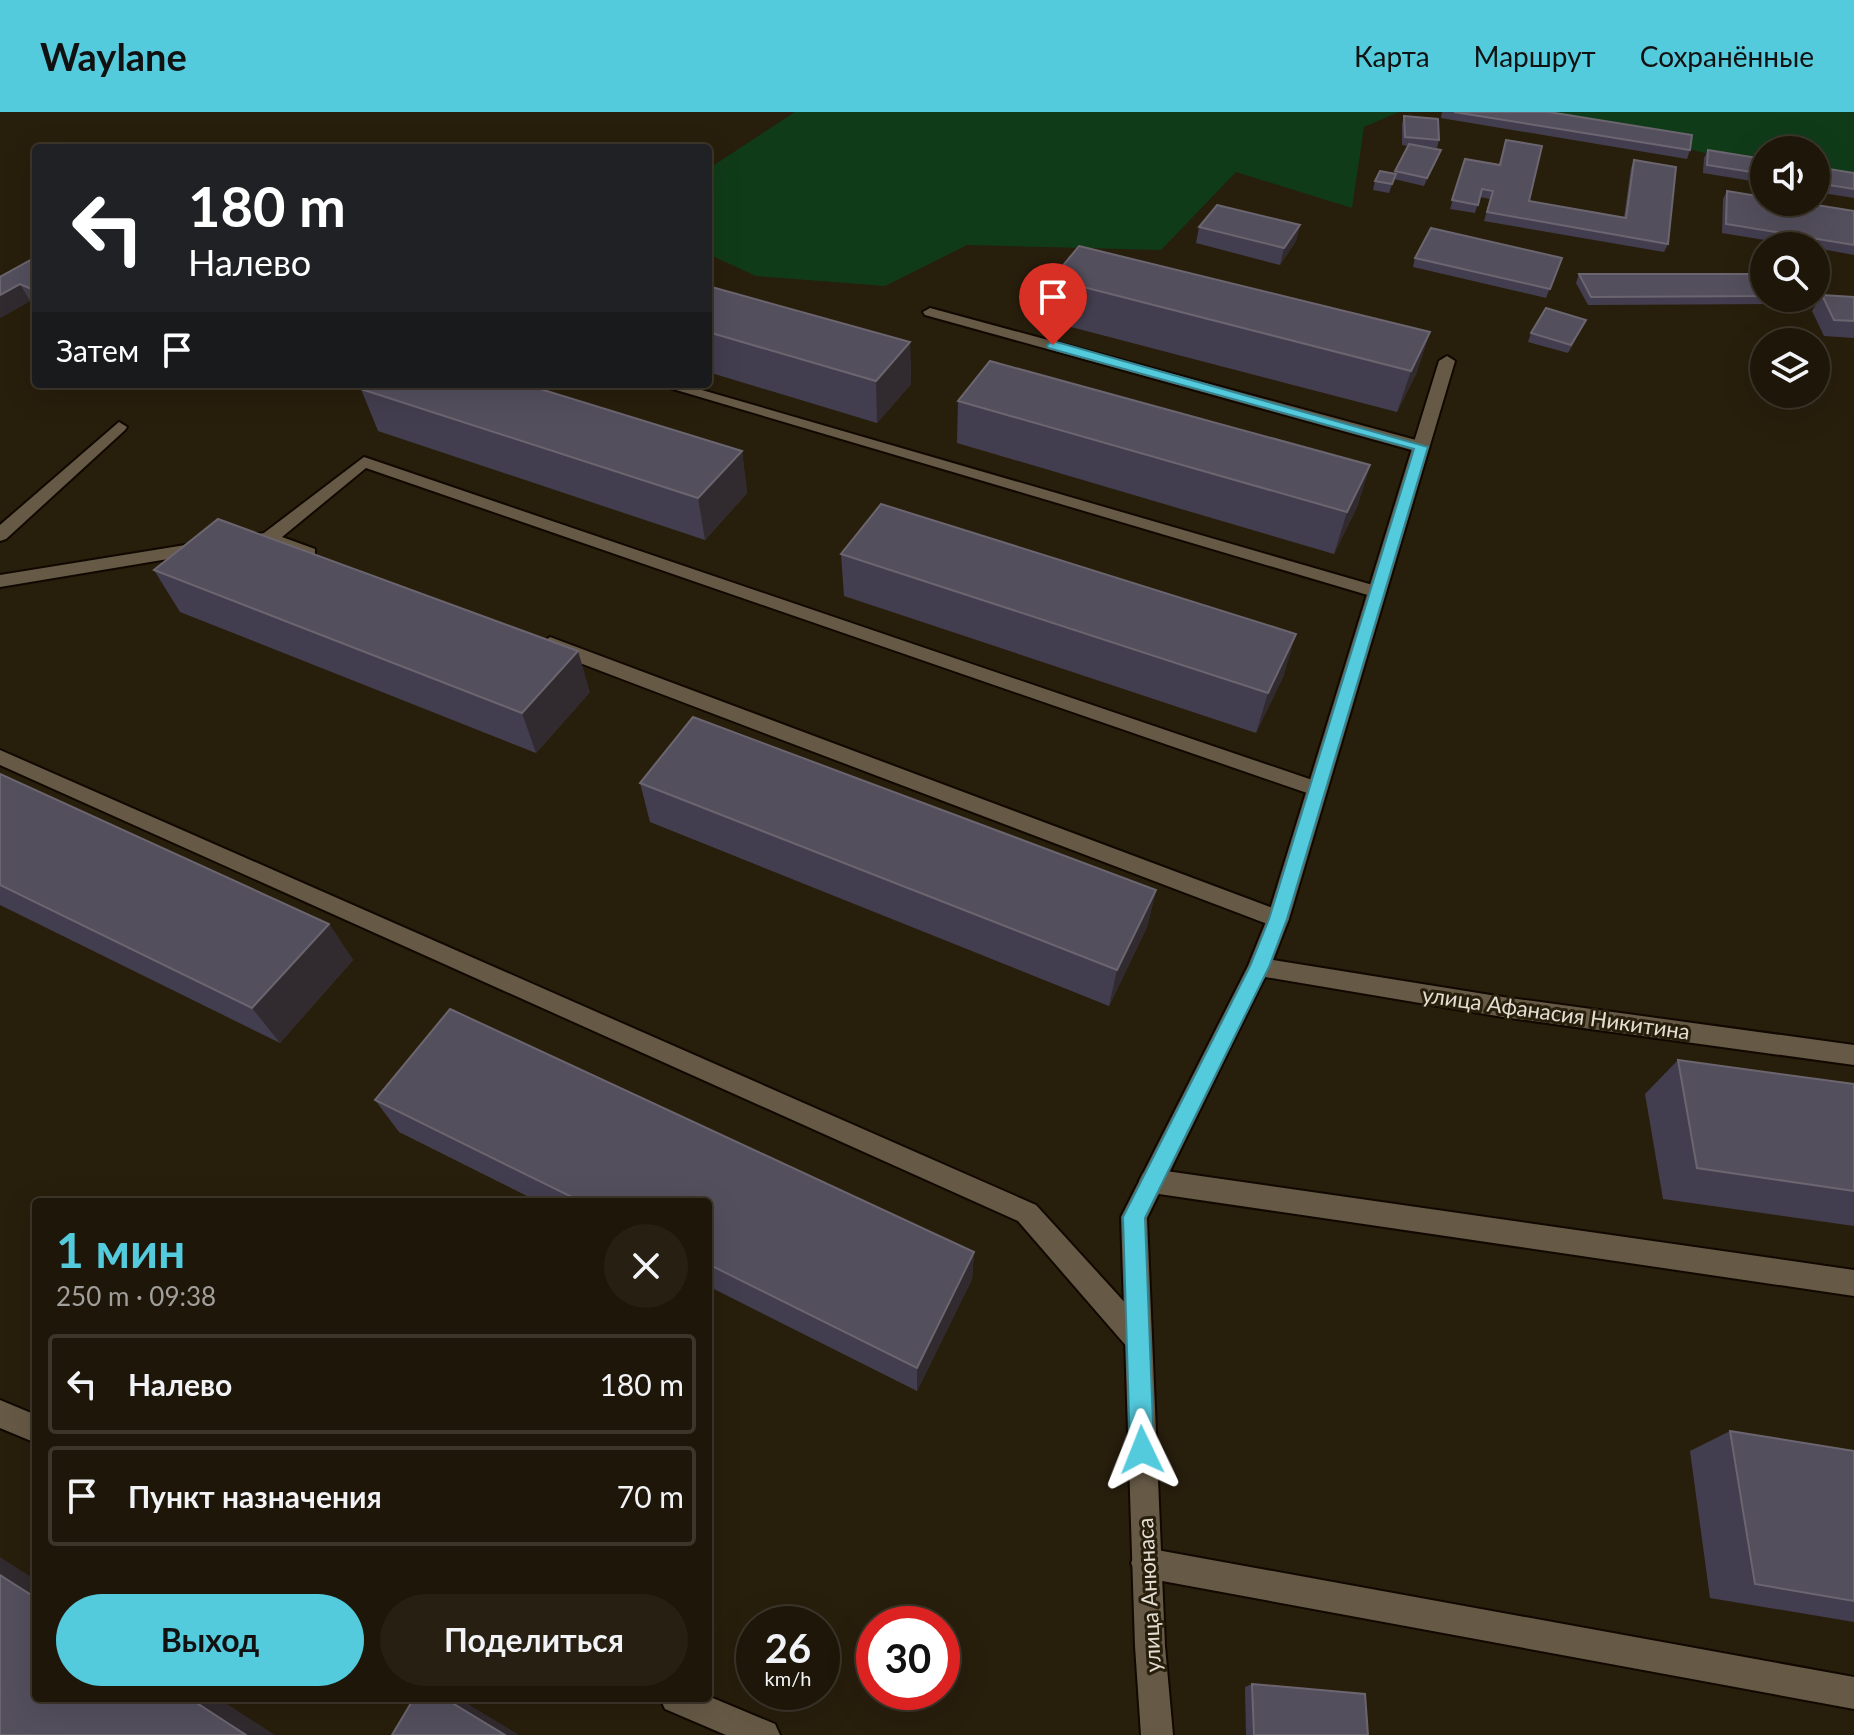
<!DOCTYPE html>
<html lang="ru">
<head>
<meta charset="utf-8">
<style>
	:root { --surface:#1e1609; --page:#261f12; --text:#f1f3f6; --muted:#a19f9c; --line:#3c352a; --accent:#54cadd }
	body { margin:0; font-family:Lato,sans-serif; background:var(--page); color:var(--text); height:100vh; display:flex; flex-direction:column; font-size:30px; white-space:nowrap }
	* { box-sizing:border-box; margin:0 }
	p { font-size:26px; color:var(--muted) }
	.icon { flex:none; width:44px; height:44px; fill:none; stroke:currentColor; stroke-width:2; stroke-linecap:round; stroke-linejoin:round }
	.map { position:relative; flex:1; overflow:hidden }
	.panel { position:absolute; left:32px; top:1086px; width:680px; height:504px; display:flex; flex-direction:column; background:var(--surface); border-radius:8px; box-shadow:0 8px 32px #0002,0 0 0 2px var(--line) }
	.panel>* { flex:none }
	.banner { position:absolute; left:32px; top:32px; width:680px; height:244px; border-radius:8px; box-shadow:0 8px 32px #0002,0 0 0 2px var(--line); background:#202124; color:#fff; overflow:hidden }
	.tools { position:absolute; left:1750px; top:24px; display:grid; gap:16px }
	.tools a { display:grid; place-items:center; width:80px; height:80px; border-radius:50%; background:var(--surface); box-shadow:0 8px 32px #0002,0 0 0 2px var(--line); font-size:40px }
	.speed { position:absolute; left:736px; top:1494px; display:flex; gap:16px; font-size:40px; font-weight:700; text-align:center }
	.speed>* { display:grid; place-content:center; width:104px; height:104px; border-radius:50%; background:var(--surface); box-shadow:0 8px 32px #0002,0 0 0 2px var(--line); line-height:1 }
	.speed small { font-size:20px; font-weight:400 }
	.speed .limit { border:12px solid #d22; background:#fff; color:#111 }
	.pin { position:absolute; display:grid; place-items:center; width:68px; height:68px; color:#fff; margin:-82px -34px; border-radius:50% 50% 50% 0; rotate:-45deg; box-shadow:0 0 8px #0007 }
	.pin .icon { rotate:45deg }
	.me { position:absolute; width:88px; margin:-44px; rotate:358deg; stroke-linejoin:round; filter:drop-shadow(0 0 6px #0008) }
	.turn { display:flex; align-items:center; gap:28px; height:168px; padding:0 24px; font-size:36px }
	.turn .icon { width:104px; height:104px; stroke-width:2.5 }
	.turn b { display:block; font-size:56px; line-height:68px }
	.then { display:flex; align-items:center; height:76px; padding:0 24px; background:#0003; gap:16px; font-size:30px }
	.round { display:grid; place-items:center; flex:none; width:84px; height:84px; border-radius:42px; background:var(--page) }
	.overview { display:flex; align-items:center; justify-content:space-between; height:136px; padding:0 24px }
	h1 { font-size:48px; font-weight:700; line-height:60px; color:var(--accent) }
	.button { display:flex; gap:16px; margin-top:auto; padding:16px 24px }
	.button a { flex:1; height:92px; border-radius:48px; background:var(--accent); color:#111; font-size:32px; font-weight:700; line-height:92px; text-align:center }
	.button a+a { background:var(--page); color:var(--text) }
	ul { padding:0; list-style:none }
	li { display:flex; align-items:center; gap:24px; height:100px; margin:0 16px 12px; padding:0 8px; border:4px solid var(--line); border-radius:8px }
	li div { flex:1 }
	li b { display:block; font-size:30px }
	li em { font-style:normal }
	header { display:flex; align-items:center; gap:48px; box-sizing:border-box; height:112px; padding:0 40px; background:var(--accent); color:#111 }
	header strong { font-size:38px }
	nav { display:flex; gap:44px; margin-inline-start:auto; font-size:28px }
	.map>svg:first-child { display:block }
	.green { fill:#103b19 }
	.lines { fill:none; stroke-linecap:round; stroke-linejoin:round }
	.service-casing { stroke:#110800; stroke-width:4 }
	.minor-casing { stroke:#110800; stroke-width:4 }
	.service { fill:#665a46; fill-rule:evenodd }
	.minor { fill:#665a46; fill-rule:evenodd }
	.wall { fill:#433e4f }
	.shaded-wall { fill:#312a2e }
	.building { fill:#544f5d; stroke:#6b656f; stroke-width:2 }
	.route { fill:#54cadd; stroke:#378390; stroke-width:2 }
	.labels { text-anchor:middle; stroke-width:6; stroke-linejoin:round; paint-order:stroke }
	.street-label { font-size:22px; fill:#e4ddd2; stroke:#281e0c }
</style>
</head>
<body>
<header>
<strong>Waylane</strong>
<nav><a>Карта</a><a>Маршрут</a><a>Сохранённые</a></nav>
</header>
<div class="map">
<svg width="1854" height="1623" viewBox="0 0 1854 1623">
	<rect width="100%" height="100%" fill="#281e0c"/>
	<g class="green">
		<polygon points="795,0 1399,0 1364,15 1352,96 1236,60 1161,138 967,133 885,174 756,164 708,142 708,57"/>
		<polygon points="1552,0 1854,0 1854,62 1816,58 1816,38 1764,38 1764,51 1723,46"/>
	</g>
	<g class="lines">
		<g class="service-casing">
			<g id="service">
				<polygon points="930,196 1427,331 1429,335 1427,339 1415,339 925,203 923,200"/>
				<polygon points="656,272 681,272 1383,476 1386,480 1377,486 1371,484"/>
				<polygon points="119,310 127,315 125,318 6,427 0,429 0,413"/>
				<polygon points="364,345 1324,672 1327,677 1317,685 1310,682 366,356 282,425 315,437 315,445 303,445 268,432 236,434 236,426 264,421"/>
				<polygon points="204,430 213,436 210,440 0,475 0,463"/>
				<polygon points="550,525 1286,801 1289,807 1286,813 1270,813 543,537 541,532"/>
				<polygon points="0,638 1036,1093 1148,1216 1151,1226 1148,1236 1138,1239 1128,1236 1018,1109 0,653"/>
				<polygon points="1152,1057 1854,1158 1854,1184 1152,1081 1143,1077 1139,1069 1143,1061"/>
				<polygon points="0,1288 36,1303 36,1331 0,1316"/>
				<polygon points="1146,1436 1854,1565 1854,1597 1146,1466 1136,1461 1131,1451 1136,1441"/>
				<polygon points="708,1584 775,1612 780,1623 726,1623 665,1597 660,1586"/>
			</g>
		</g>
		<g class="minor-casing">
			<polygon id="minor" points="1447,244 1455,249 1289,807 1273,848 1503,885 1854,933 1854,953 1503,905 1265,865 1147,1106 1165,1534 1173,1623 1141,1623 1135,1534 1121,1105 1248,854 1267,807 1439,249"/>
		</g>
		<use href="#service" class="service"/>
		<use href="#minor" class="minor"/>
	</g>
	<g class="wall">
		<polygon points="1442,0 1549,0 1690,38 1687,47 1441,6"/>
		<polygon points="1404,4 1439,28 1437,36 1427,35 1438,46 1424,74 1394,67 1389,81 1373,78 1375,69 1394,61 1408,34 1402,33 1402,12"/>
		<polygon points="1506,28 1529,89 1624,105 1631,56 1634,48 1668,132 1664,140 1484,109 1490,87 1480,85 1475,101 1450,97 1465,47 1499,52"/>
		<polygon points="1708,38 1764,47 1764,71 1703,61 1704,46"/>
		<polygon points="1816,55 1854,61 1854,86 1816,80"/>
		<polygon points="1727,79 1854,99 1854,143 1816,136 1816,134 1802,134 1722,121 1723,87"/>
		<polygon points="1300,113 1296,129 1280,153 1196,131 1199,115"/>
		<polygon points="36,145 36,191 30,189 0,206"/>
		<polygon points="1415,146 1562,146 1546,186 1413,155"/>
		<polygon points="1579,162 1764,162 1764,186 1810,186 1807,192 1588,193 1576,171"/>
		<polygon points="1052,167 1430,220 1416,262 1397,300 1048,209"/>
		<polygon points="708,174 910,230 911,272 877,311 708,260"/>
		<polygon points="1822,183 1854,185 1854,226 1824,224 1812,199"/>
		<polygon points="1582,216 1568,241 1528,230 1531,221"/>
		<polygon points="361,277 742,339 747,381 705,428 378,319"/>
		<polygon points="958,289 1370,353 1357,395 1334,442 957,331"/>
		<polygon points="841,442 1284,563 1256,621 844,484"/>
		<polygon points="154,458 590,580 536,641 180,500"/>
		<polygon points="0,662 329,812 353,848 280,931 0,793"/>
		<polygon points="640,671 1156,778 1147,815 1109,894 650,710"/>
		<polygon points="1678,948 1854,972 1854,1114 1663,1087 1645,982"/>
		<polygon points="375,988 974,1140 972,1167 917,1279 708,1174 708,1090 539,1090 399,1020"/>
		<polygon points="1730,1319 1854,1339 1854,1510 1710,1486 1690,1339"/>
		<polygon points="1252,1572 1368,1623 1246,1623 1245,1575"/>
	</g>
	<g class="shaded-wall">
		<polygon points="1441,38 1438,46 1424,74 1427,66"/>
		<polygon points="1300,113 1296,129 1280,153 1284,136"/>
		<polygon points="20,172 30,189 0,206 0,183"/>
		<polygon points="1430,220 1416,262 1397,300 1411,259"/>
		<polygon points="910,230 911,272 877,311 876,269"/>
		<polygon points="742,339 747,381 705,428 698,386"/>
		<polygon points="1370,353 1357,395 1334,442 1347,400"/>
		<polygon points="1296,522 1284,563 1256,621 1268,581"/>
		<polygon points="578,539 590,580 536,641 522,601"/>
		<polygon points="1156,778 1147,815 1109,894 1117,858"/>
		<polygon points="329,812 353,848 280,931 252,896"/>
		<polygon points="974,1140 972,1167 917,1279 917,1256"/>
		<polygon points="0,1445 36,1468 36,1486 0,1463"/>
		<polygon points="189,1586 218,1586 275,1623 246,1623"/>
		<polygon points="444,1586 458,1586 519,1623 505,1623"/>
	</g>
	<g class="building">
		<polygon points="1454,0 1549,0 1692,23 1690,38"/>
		<polygon points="1404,4 1438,7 1439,28 1405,25"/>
		<polygon points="1506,28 1542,34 1529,89 1626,106 1634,48 1676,55 1668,132 1487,100 1493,79 1482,77 1478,93 1452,88 1465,47 1500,53"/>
		<polygon points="1409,32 1441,38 1427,66 1395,59"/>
		<polygon points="1708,38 1764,47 1764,62 1707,53"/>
		<polygon points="1816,55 1854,61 1854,77 1816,71"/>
		<polygon points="1380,59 1396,62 1392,72 1375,69"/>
		<polygon points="1727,79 1764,85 1764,90 1798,90 1854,99 1854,133 1726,112"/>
		<polygon points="1217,93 1300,113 1284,136 1199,115"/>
		<polygon points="1431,116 1562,146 1550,177 1415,146"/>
		<polygon points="1079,134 1430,220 1411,259 1052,167"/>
		<polygon points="36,145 36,179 20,172 0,183 0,165"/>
		<polygon points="1579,162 1764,162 1764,184 1591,185"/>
		<polygon points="708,174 910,230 876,269 708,220"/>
		<polygon points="1822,183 1854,185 1854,209 1834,208"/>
		<polygon points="1546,196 1586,208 1571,233 1531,221"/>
		<polygon points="990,249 1370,353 1347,400 958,289"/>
		<polygon points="367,272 524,272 742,339 698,386 361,277"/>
		<polygon points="881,392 1296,522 1268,581 841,442"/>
		<polygon points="218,407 578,539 522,601 154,458"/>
		<polygon points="693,605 1156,778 1117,858 640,671"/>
		<polygon points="0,662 329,812 252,896 0,773"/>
		<polygon points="450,897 974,1140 917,1256 708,1152 708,1090 582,1090 375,988"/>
		<polygon points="1678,948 1854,972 1854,1079 1697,1056"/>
		<polygon points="1730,1319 1854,1339 1854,1489 1755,1472"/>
		<polygon points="0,1463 36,1486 36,1586 189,1586 246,1623 0,1623"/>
		<polygon points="1252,1572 1365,1582 1368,1623 1254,1623"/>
		<polygon points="414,1586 444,1586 505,1623 392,1623"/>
	</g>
	<polygon class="route" points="1053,229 1428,335 1287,807 1269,855 1145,1106 1154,1338 1150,1347 1142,1350 1134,1347 1130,1338 1123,1105 1250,854 1269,807 1414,337 1048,236 1047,233"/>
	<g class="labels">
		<g class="street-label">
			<text transform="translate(1556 901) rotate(8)" y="8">улица Афанасия Никитина</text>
			<text transform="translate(1149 1483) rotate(-93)" y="8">улица Анюнаса</text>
		</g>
	</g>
</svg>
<div class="tools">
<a><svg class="icon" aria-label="sound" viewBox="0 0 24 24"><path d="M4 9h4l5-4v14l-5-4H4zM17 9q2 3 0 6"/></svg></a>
<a><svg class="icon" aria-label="search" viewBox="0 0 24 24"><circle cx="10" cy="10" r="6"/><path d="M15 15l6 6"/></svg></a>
<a><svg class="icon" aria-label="layers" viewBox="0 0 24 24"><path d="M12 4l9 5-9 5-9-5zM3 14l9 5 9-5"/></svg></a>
</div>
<div class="speed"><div>26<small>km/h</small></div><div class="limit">30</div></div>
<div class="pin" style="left:1053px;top:233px;background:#d93025"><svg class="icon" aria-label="arrive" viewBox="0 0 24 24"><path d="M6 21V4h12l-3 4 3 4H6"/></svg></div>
<svg class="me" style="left:1142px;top:1338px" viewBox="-20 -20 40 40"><path d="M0-17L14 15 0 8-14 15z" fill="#54cadd" stroke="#fff" stroke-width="4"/></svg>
<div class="banner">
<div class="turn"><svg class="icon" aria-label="left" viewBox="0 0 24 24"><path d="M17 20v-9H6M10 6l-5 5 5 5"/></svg><div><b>180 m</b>Налево</div></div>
<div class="then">Затем<svg class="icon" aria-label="arrive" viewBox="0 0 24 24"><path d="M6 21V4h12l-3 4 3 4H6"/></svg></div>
</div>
<section class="panel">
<div class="overview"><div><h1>1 мин</h1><p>250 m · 09:38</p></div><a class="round"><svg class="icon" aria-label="close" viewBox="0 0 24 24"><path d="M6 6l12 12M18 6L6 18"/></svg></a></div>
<ul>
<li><svg class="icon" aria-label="left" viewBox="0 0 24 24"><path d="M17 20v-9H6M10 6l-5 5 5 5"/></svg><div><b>Налево</b></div><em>180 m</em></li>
<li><svg class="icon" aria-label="arrive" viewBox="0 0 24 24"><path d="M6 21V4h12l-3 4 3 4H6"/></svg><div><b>Пункт назначения</b></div><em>70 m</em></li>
</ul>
<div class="button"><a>Выход</a><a>Поделиться</a></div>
</section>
</div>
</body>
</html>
